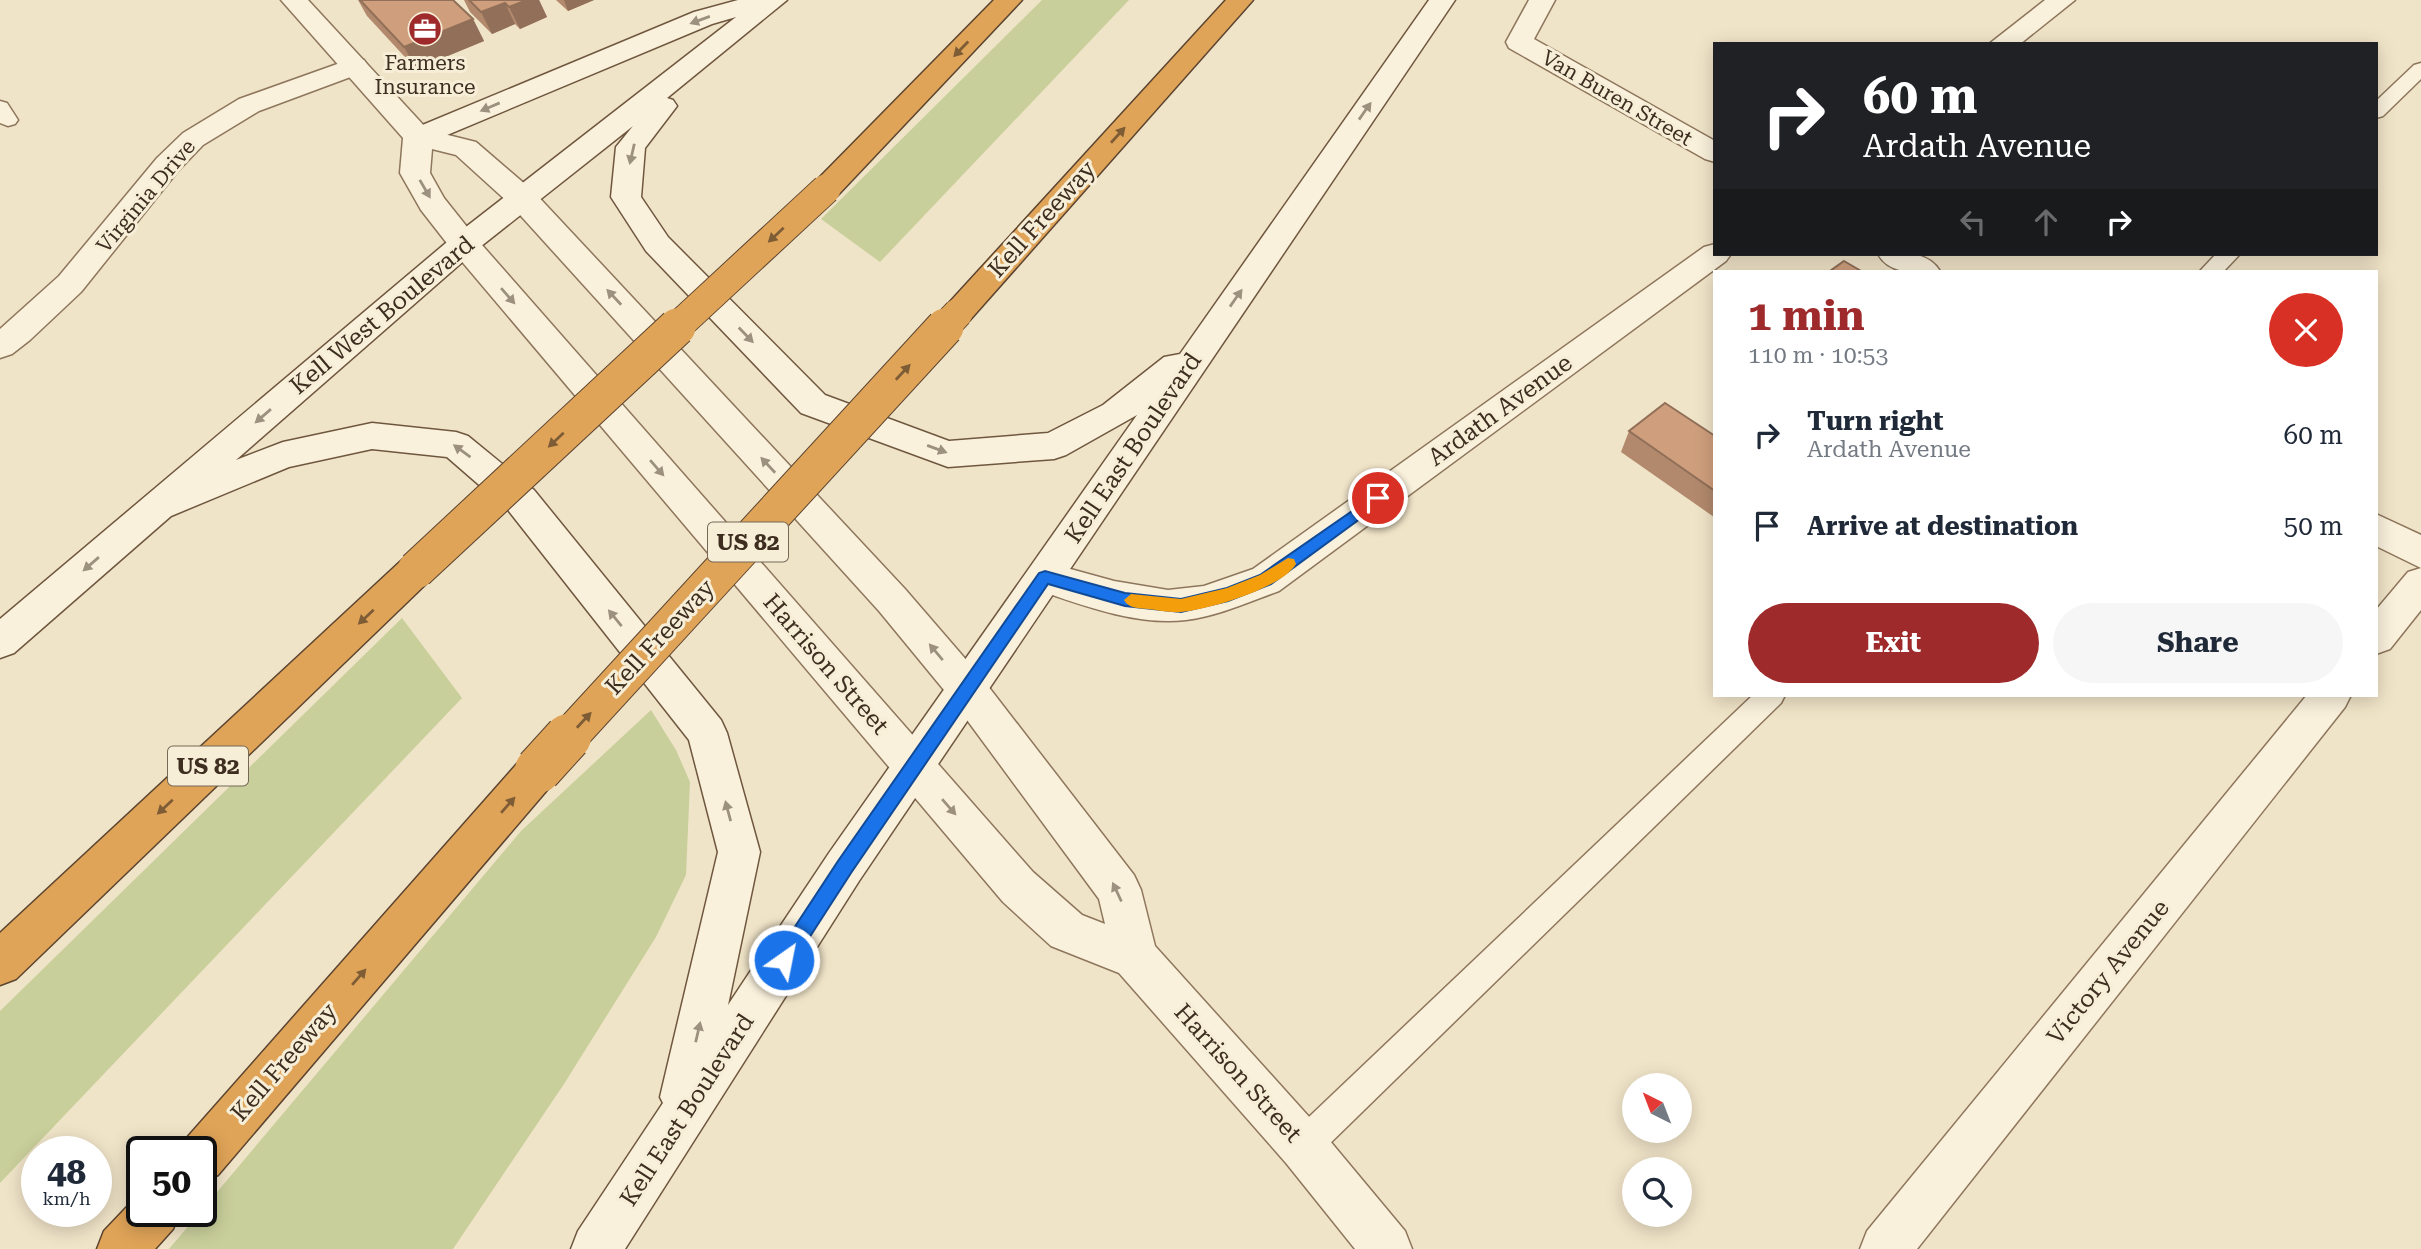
<!DOCTYPE html>
<html lang="en">
<head>
<meta charset="utf-8">
<style>
	:root { --surface:#fff; --page:#f6f6f7; --text:#1f2937; --muted:#747a83; --accent:#9e2a2b }
	body { margin:0; font-family:"Roboto Serif",serif; background:var(--page); color:var(--text); height:100vh; display:flex; flex-direction:column; font-size:26px; white-space:nowrap }
	* { box-sizing:border-box; margin:0 }
	p { font-size:23px; color:var(--muted) }
	.icon { flex:none; width:38px; height:38px; fill:none; stroke:currentColor; stroke-width:2; stroke-linecap:round; stroke-linejoin:round }
	.map { position:relative; flex:1; overflow:hidden }
	.drawer { position:absolute; left:1713px; top:270px; width:665px; height:427px; display:flex; flex-direction:column; background:var(--surface); border-radius:0px; box-shadow:0 4px 18px #0003 }
	.drawer>* { flex:none }
	.guide { position:absolute; left:1713px; top:42px; width:665px; height:214px; border-radius:0px; box-shadow:0 4px 18px #0003; background:#202124; color:#fff; overflow:hidden }
	.needle { width:46px; rotate:318deg }
	.tools { position:absolute; left:1622px; top:1073px; display:grid; gap:14px }
	.tools a { display:grid; place-items:center; width:70px; height:70px; border-radius:50%; background:var(--surface); box-shadow:0 4px 18px #0003; font-size:35px }
	.speed { position:absolute; left:21px; top:1136px; display:flex; gap:14px; font-size:35px; font-weight:700; text-align:center }
	.speed>* { display:grid; place-content:center; width:91px; height:91px; border-radius:50%; background:var(--surface); box-shadow:0 4px 18px #0003; line-height:1 }
	.speed small { font-size:18px; font-weight:400 }
	.speed .limit { border:4px solid #111; border-radius:10px; background:#fff; color:#111 }
	.pin { position:absolute; display:grid; place-items:center; width:60px; height:60px; color:#fff; margin:-30px; border:4px solid #fff; border-radius:50%; box-shadow:0 2px 7px #0007 }
	.me { position:absolute; width:77px; margin:-38px; rotate:33deg; stroke-linejoin:round; filter:drop-shadow(0 0 5px #0008) }
	.turn { display:flex; align-items:center; gap:24px; height:147px; padding:0 35px; font-size:32px }
	.turn .icon { width:91px; height:91px; stroke-width:2.5 }
	.turn b { display:block; font-size:49px; line-height:60px }
	.lanes { display:flex; align-items:center; height:66px; padding:0 35px; background:#0003; justify-content:center; gap:35px; direction:ltr }
	.lanes .off { opacity:.35 }
	.round { display:grid; place-items:center; flex:none; width:74px; height:74px; border-radius:37px; background:var(--page) }
	.summary { display:flex; align-items:center; justify-content:space-between; height:119px; padding:0 35px }
	h1 { font-size:42px; font-weight:700; line-height:52px; color:var(--accent) }
	.button { display:flex; gap:14px; margin-top:auto; padding:14px 35px }
	.button a { flex:1; height:80px; border-radius:42px; background:var(--accent); color:#fff; font-size:28px; font-weight:700; line-height:80px; text-align:center }
	.button a+a { background:var(--page); color:var(--text) }
	ul { padding:0; list-style:none }
	li { display:flex; align-items:center; gap:21px; height:91px; padding:0 35px }
	li div { flex:1 }
	li b { display:block; font-size:26px }
	li em { font-style:normal }
	.map>svg:first-child { display:block }
	.green { fill:#c9cf9b }
	.lines { fill:none; stroke-linecap:round; stroke-linejoin:round }
	.service-casing { stroke:#8d765c; stroke-width:3 }
	.minor-casing { stroke:#8d765c; stroke-width:3 }
	.tertiary-casing { stroke:#8d765c; stroke-width:3 }
	.secondary-casing { stroke:#6f573f; stroke-width:3 }
	.motorway-casing { stroke:#5b4430; stroke-width:3 }
	.service { fill:#faf1dc; fill-rule:evenodd }
	.minor { fill:#faf1dc; fill-rule:evenodd }
	.tertiary { fill:#faf1dc; fill-rule:evenodd }
	.secondary { fill:#faf1dc; fill-rule:evenodd }
	.motorway { fill:#e0a458; fill-rule:evenodd }
	.motorway-bridge-far2-casing { stroke:#5b4430; stroke-width:31; stroke-linecap:butt }
	.motorway-bridge-far1-casing { stroke:#5b4430; stroke-width:39; stroke-linecap:butt }
	.motorway-bridge-casing { stroke:#5b4430; stroke-width:48; stroke-linecap:butt }
	.motorway-bridge-far2 { stroke:#e0a458; stroke-width:29 }
	.motorway-bridge-far1 { stroke:#e0a458; stroke-width:37 }
	.motorway-bridge { stroke:#e0a458; stroke-width:46 }
	.wall { fill:#b2896c }
	.shaded-wall { fill:#916f58 }
	.building { fill:#cf9f7d; stroke:#916f58; stroke-width:2 }
	.oneway { fill:#9c907e }
	.oneway2 { fill:#7e5d36 }
	.route { fill:#1a73e8; stroke:#114b97; stroke-width:2 }
	.slow { fill:#f59e0b }
	.labels { text-anchor:middle; stroke-width:6; stroke-linejoin:round; paint-order:stroke }
	.far-poi-label { font-size:21px; fill:#3d2e20; stroke:#f7eed8 }
	.far-street-label { font-size:21px; fill:#3d2e20; stroke:#f7eed8 }
	.shield { fill:#f7eed8; stroke:#756857; stroke-width:2 }
	.shield-label { font-size:23px; font-weight:bold; fill:#3d2e20 }
	.street-label { font-size:24px; fill:#3d2e20; stroke:#f7eed8 }
</style>
</head>
<body>
<div class="map">
<svg width="2421" height="1249" viewBox="0 0 2421 1249">
	<rect width="100%" height="100%" fill="#f0e4c8"/>
	<g class="green">
		<polygon points="1042,0 1129,0 880,262 821,219"/>
		<polygon points="402,618 462,698 0,1183 0,1011"/>
		<polygon points="651,710 676,750 690,782 686,875 656,937 564,1084 453,1249 169,1249 521,831"/>
	</g>
	<g class="lines">
		<g class="service-casing">
			<g id="service">
				<polygon points="2421,63 2421,79 2383,116 2376,118 2376,101 2414,65"/>
				<polygon points="0,101 7,103 18,120 15,124 8,126 0,123"/>
				<polygon points="2216,254 2240,254 2224,271 2200,271"/>
				<polygon points="1753,695 1785,695 1781,703 1315,1158 1303,1163 1291,1158 1286,1146 1291,1134"/>
			</g>
		</g>
		<g class="minor-casing">
			<g id="minor">
				<polygon points="1529,0 1555,0 1534,39 1715,141 1715,162 1705,159 1509,48 1506,42"/>
				<polygon points="2045,0 2075,0 2020,44 1989,44"/>
				<polygon points="354,58 364,60 368,66 364,72 259,111 203,145 178,171 81,292 30,340 12,354 0,358 0,329 59,276 157,158 183,133 239,99"/>
				<path d="M1715 244V254H1731L1726 261 1279 591C1249 602 1218 616 1186 620 1135 626 1079 604 1032 588L1026 577 1032 566 1045 562 1114 581 1168 590 1204 586 1253 569 1704 247Z"/>
				<path d="M1878 254C1900 254 1926 249 1940 271 1918 272 1890 276 1878 254Z"/>
				<polygon points="2376,514 2421,535 2421,610 2390,649 2376,654 2376,610 2408,572 2421,568 2376,546"/>
				<polygon points="2307,695 2351,695 2345,707 1917,1249 1860,1249 1867,1231"/>
			</g>
		</g>
		<g class="tertiary-casing">
			<path id="tertiary" d="M281 0H308L428 130 476 142 533 191 905 589 981 677 1134 875 1141 890 1155 946 1320 1129 1405 1231 1412 1249H1355L1286 1163 1119 973 1051 946 1003 902 453 251 421 210 400 173 403 138ZM432 149 456 155 511 205 879 611 953 701 1099 899 1105 924 1082 915 1033 872 475 237 444 198 430 173Z"/>
		</g>
		<g class="secondary-casing">
			<path id="secondary" d="M738 0H787L667 98 673 100 677 106 645 148 641 197 668 237 825 395 949 441 1048 433 1103 405 1164 357 1180 354 1429 0H1455L859 881 625 1249H571L578 1231 663 1103 660 1097 718 852 689 740 508 510 447 457 372 449 289 467 171 516 14 653 0 658V619L453 237 736 17 712 24 428 143 418 146 408 143 404 137 408 131 694 12ZM633 126 616 147 611 197 646 251 801 413 948 467 1054 459 1066 455 1137 415 829 853 728 1005 760 852 727 733 721 720 534 490 468 436 456 432 372 423 283 442 236 460 475 251Z"/>
		</g>
		<g class="motorway-casing">
			<g id="motorway">
				<polygon points="994,0 1022,0 837,196 826,199 815,196 811,189 815,182"/>
				<polygon points="1226,0 1253,0 969,321 958,324 947,321 942,313 947,305"/>
				<polygon points="416,555 429,559 435,570 429,581 16,979 0,985 0,933 403,559"/>
				<polygon points="538,752 553,757 559,770 553,783 218,1175 201,1182 201,1152 179,1152 184,1141 523,757"/>
				<polygon points="142,1191 142,1211 180,1211 173,1229 155,1249 97,1249 104,1231"/>
			</g>
		</g>
		<use href="#service" class="service"/>
		<use href="#minor" class="minor"/>
		<use href="#tertiary" class="tertiary"/>
		<use href="#secondary" class="secondary"/>
		<use href="#motorway" class="motorway"/>
		<g class="motorway-bridge-far2-casing">
			<g id="motorway-bridge-far2">
				<polyline points="675,329 826,189"/>
				<polyline points="943,329 958,313"/>
			</g>
		</g>
		<g class="motorway-bridge-far1-casing">
			<g id="motorway-bridge-far1">
				<polyline points="416,570 677,327"/>
				<polyline points="567,739 945,327"/>
			</g>
		</g>
		<g class="motorway-bridge-casing">
			<polyline id="motorway-bridge" points="538,770 568,737"/>
		</g>
		<use href="#motorway-bridge-far2" class="motorway-bridge-far2"/>
		<use href="#motorway-bridge-far1" class="motorway-bridge-far1"/>
		<use href="#motorway-bridge" class="motorway-bridge"/>
	</g>
	<g class="wall">
		<polygon points="358,0 453,0 473,19 484,41 416,69 367,16"/>
		<polygon points="464,0 539,0 547,17 520,29 515,24 492,34 470,12"/>
		<polygon points="556,0 594,0 568,11"/>
		<polygon points="1629,431 1715,436 1715,516 1714,517 1621,452"/>
	</g>
	<g class="shaded-wall">
		<polygon points="527,0 539,0 547,17 520,29 509,7"/>
		<polygon points="564,0 594,0 568,11"/>
		<polygon points="505,3 515,24 492,34 481,12"/>
		<polygon points="473,19 484,41 416,69 404,47"/>
	</g>
	<g class="building">
		<polygon points="360,0 453,0 473,19 404,47"/>
		<polygon points="469,0 527,0 509,7 505,3 481,12"/>
		<polygon points="1844,261 1861,271 1830,271"/>
		<polygon points="1665,403 1715,436 1715,491 1629,431"/>
	</g>
	<defs><path id="oneway-solid" d="M-6-.8H1V-3.2L6.5 0L1 3.2V.8H-6Z" transform="scale(1.75)"/></defs>
	<g class="oneway">
		<use href="#oneway-solid" transform="translate(700 20) rotate(160)"/>
		<use href="#oneway-solid" transform="translate(490 107) rotate(157)"/>
		<use href="#oneway-solid" transform="translate(1365 111) rotate(-55)"/>
		<use href="#oneway-solid" transform="translate(632 154) rotate(103)"/>
		<use href="#oneway-solid" transform="translate(425 189) rotate(60)"/>
		<use href="#oneway-solid" transform="translate(508 296) rotate(49)"/>
		<use href="#oneway-solid" transform="translate(614 297) rotate(-133)"/>
		<use href="#oneway-solid" transform="translate(1236 298) rotate(-55)"/>
		<use href="#oneway-solid" transform="translate(746 335) rotate(46)"/>
		<use href="#oneway-solid" transform="translate(263 416) rotate(139)"/>
		<use href="#oneway-solid" transform="translate(937 449) rotate(20)"/>
		<use href="#oneway-solid" transform="translate(462 451) rotate(-144)"/>
		<use href="#oneway-solid" transform="translate(768 465) rotate(-133)"/>
		<use href="#oneway-solid" transform="translate(657 468) rotate(49)"/>
		<use href="#oneway-solid" transform="translate(91 564) rotate(139)"/>
		<use href="#oneway-solid" transform="translate(615 618) rotate(-129)"/>
		<use href="#oneway-solid" transform="translate(936 652) rotate(-130)"/>
		<use href="#oneway-solid" transform="translate(949 807) rotate(49)"/>
		<use href="#oneway-solid" transform="translate(728 811) rotate(-105)"/>
		<use href="#oneway-solid" transform="translate(1117 892) rotate(-115)"/>
		<use href="#oneway-solid" transform="translate(698 1032) rotate(-77)"/>
	</g>
	<g class="oneway2">
		<use href="#oneway-solid" transform="translate(961 49) rotate(134)"/>
		<use href="#oneway-solid" transform="translate(1118 135) rotate(-48)"/>
		<use href="#oneway-solid" transform="translate(776 235) rotate(137)"/>
		<use href="#oneway-solid" transform="translate(903 372) rotate(-47)"/>
		<use href="#oneway-solid" transform="translate(556 440) rotate(137)"/>
		<use href="#oneway-solid" transform="translate(366 617) rotate(137)"/>
		<use href="#oneway-solid" transform="translate(584 720) rotate(-47)"/>
		<use href="#oneway-solid" transform="translate(508 805) rotate(-49)"/>
		<use href="#oneway-solid" transform="translate(165 807) rotate(137)"/>
		<use href="#oneway-solid" transform="translate(359 977) rotate(-49)"/>
	</g>
	<polygon class="route" points="1378,493 1383,494 1386,498 1383,502 1271,584 1228,601 1181,612 1125,606 1048,584 851,873 791,966 784,969 777,966 775,960 777,954 838,861 1039,573 1045,571 1125,593 1181,599 1227,588 1260,575"/>
	<path class="slow" d="M1288 558 1294 559 1296 564C1282 588 1208 610 1181 612 1171 613 1158 610 1148 609 1139 608 1129 609 1124 600L1131 594 1181 599 1227 588 1260 575Z"/>
	<defs>
		<g id="office-disc" transform="scale(1.75)"><circle r="9.5" fill="#9e2a2b" stroke="#f7eed8"/><path d="M-6-3h4V-5.5h4V-3h4V5H-6ZM-1-4.5V-3h2v-1.5ZM-6 0V1H6V0Z" fill="#fff"/></g>
	</defs>
	<g fill-rule="evenodd">
		<use href="#office-disc" x="425" y="29"/>
	</g>
	<g class="labels">
		<g class="far-poi-label">
			<text x="425" y="70">Farmers<tspan x="425" dy="24">Insurance</tspan></text>
		</g>
		<g class="far-street-label">
			<text transform="translate(1617 98) rotate(30)" y="7">Van Buren Street</text>
			<text transform="translate(146 196) rotate(-50)" y="7">Virginia Drive</text>
		</g>
		<g class="shield">
			<rect x="708" y="522.5" width="80" height="39" rx="5"/>
			<rect x="168" y="746.5" width="80" height="39" rx="5"/>
		</g>
		<g class="shield-label">
			<text x="748" y="550">US 82</text>
			<text x="208" y="774">US 82</text>
		</g>
		<g class="street-label">
			<text transform="translate(1042 219) rotate(-48)" y="8">Kell Freeway</text>
			<text transform="translate(382 315) rotate(-40)" y="8">Kell West Boulevard</text>
			<text transform="translate(1500 410) rotate(-36)" y="8">Ardath Avenue</text>
			<text transform="translate(1133 448) rotate(-56)" y="8">Kell East Boulevard</text>
			<text transform="translate(660 637) rotate(-47)" y="8">Kell Freeway</text>
			<text transform="translate(826 664) rotate(49)" y="8">Harrison Street</text>
			<text transform="translate(2108 972) rotate(-51)" y="8">Victory Avenue</text>
			<text transform="translate(284 1062) rotate(-49)" y="8">Kell Freeway</text>
			<text transform="translate(1238 1073) rotate(48)" y="8">Harrison Street</text>
			<text transform="translate(687 1110) rotate(-57)" y="8">Kell East Boulevard</text>
		</g>
	</g>
</svg>
<div class="tools">
<a><svg class="needle" viewBox="-14 -14 28 28"><path d="M0-13l5 13h-10z" fill="#e53935"/><path d="M0 13l5-13h-10z" fill="#747a83"/></svg></a>
<a><svg class="icon" aria-label="search" viewBox="0 0 24 24"><circle cx="10" cy="10" r="6"/><path d="M15 15l6 6"/></svg></a>
</div>
<div class="speed"><div>48<small>km/h</small></div><div class="limit">50</div></div>
<div class="pin" style="left:1378px;top:498px;background:#d93025"><svg class="icon" aria-label="arrive" viewBox="0 0 24 24"><path d="M6 21V4h12l-3 4 3 4H6"/></svg></div>
<svg class="me" style="left:784px;top:960px" viewBox="-20 -20 40 40"><circle r="17" fill="#1a73e8" stroke="#fff" stroke-width="3"/><path d="M0-11L8 9 0 5-8 9z" fill="#fff"/></svg>
<div class="guide">
<div class="turn"><svg class="icon" aria-label="right" viewBox="0 0 24 24"><path d="M7 20v-9h11M14 6l5 5-5 5"/></svg><div><b>60 m</b>Ardath Avenue</div></div>
<div class="lanes"><svg class="icon off" aria-label="left" viewBox="0 0 24 24"><path d="M17 20v-9H6M10 6l-5 5 5 5"/></svg><svg class="icon off" aria-label="ahead" viewBox="0 0 24 24"><path d="M12 20V5M6 11l6-6 6 6"/></svg><svg class="icon" aria-label="right" viewBox="0 0 24 24"><path d="M7 20v-9h11M14 6l5 5-5 5"/></svg></div>
</div>
<section class="drawer">
<div class="summary"><div><h1>1 min</h1><p>110 m · 10:53</p></div><a class="round" style="background:#d93025;color:#fff"><svg class="icon" aria-label="close" viewBox="0 0 24 24"><path d="M6 6l12 12M18 6L6 18"/></svg></a></div>
<ul>
<li><svg class="icon" aria-label="right" viewBox="0 0 24 24"><path d="M7 20v-9h11M14 6l5 5-5 5"/></svg><div><b>Turn right</b><p>Ardath Avenue</p></div><em>60 m</em></li>
<li><svg class="icon" aria-label="arrive" viewBox="0 0 24 24"><path d="M6 21V4h12l-3 4 3 4H6"/></svg><div><b>Arrive at destination</b></div><em>50 m</em></li>
</ul>
<div class="button"><a>Exit</a><a>Share</a></div>
</section>
</div>
</body>
</html>
